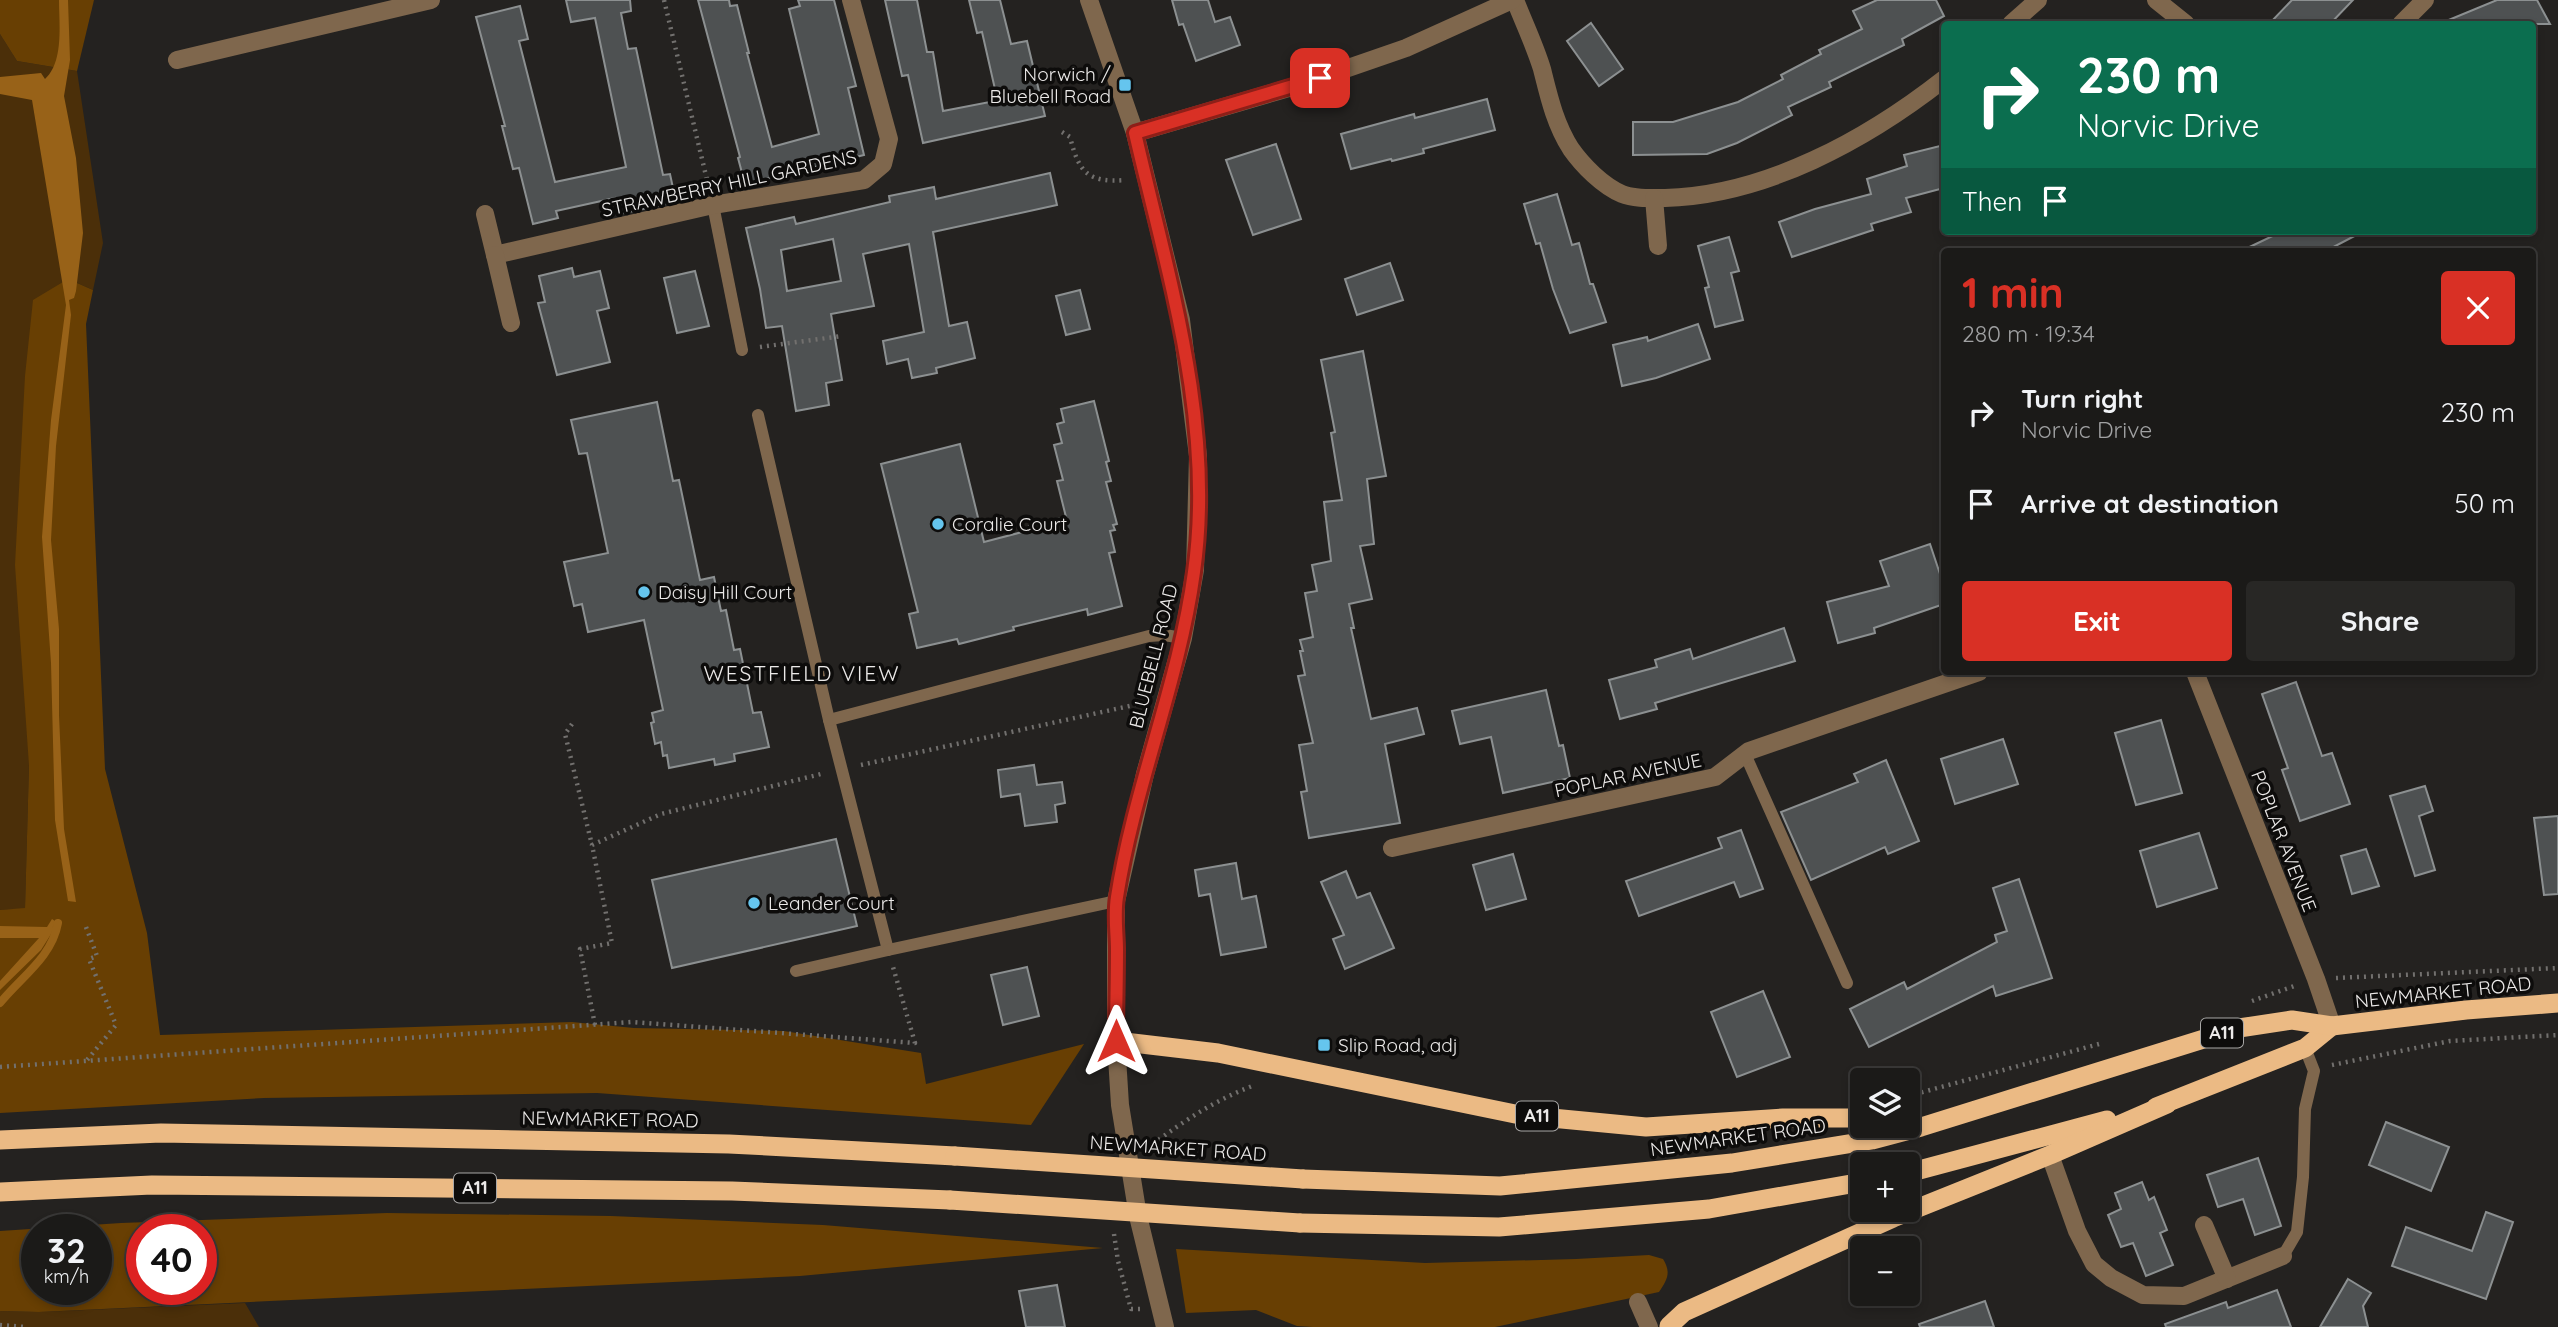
<!DOCTYPE html>
<html lang="en">
<head>
<meta charset="utf-8">
<style>
	:root { --surface:#1b1a18; --page:#282725; --text:#f1f3f6; --muted:#a0a1a2; --line:#393837; --accent:#d93025 }
	body { margin:0; font-family:Quicksand,sans-serif; background:var(--page); color:var(--text); height:100vh; display:flex; flex-direction:column; font-size:26px; white-space:nowrap }
	* { box-sizing:border-box; margin:0 }
	p { font-size:23px; color:var(--muted) }
	.icon { flex:none; width:38px; height:38px; fill:none; stroke:currentColor; stroke-width:2; stroke-linecap:round; stroke-linejoin:round }
	.map { position:relative; flex:1; overflow:hidden }
	.sheet { position:absolute; left:1941px; top:248px; width:595px; height:427px; display:flex; flex-direction:column; background:var(--surface); border-radius:7px; box-shadow:0 4px 10px #0003,0 0 0 2px var(--line) }
	.sheet>* { flex:none }
	.guide { position:absolute; left:1941px; top:21px; width:595px; height:214px; border-radius:7px; box-shadow:0 4px 10px #0003,0 0 0 2px var(--line); background:#0b6e4f; color:#fff; overflow:hidden }
	.controls { position:absolute; left:1850px; top:1068px; display:grid; gap:14px }
	.controls a { display:grid; place-items:center; width:70px; height:70px; border-radius:7px; background:var(--surface); box-shadow:0 4px 10px #0003,0 0 0 2px var(--line); font-size:35px }
	.speed { position:absolute; left:21px; top:1214px; display:flex; gap:14px; font-size:35px; font-weight:700; text-align:center }
	.speed>* { display:grid; place-content:center; width:91px; height:91px; border-radius:50%; background:var(--surface); box-shadow:0 4px 10px #0003,0 0 0 2px var(--line); line-height:1 }
	.speed small { font-size:18px; font-weight:400 }
	.speed .limit { border:10px solid #d22; background:#fff; color:#111 }
	.pin { position:absolute; display:grid; place-items:center; width:60px; height:60px; color:#fff; margin:-30px; border-radius:14px; box-shadow:0 4px 10px #0006 }
	.me { position:absolute; width:77px; margin:-38px; rotate:0deg; stroke-linejoin:round; filter:drop-shadow(0 0 5px #0008) }
	.turn { display:flex; align-items:center; gap:24px; height:147px; padding:0 21px; font-size:32px }
	.turn .icon { width:91px; height:91px; stroke-width:2.5 }
	.turn b { display:block; font-size:49px; line-height:60px }
	.then { display:flex; align-items:center; height:66px; padding:0 21px; background:#0003; gap:14px; font-size:26px }
	.round { display:grid; place-items:center; flex:none; width:74px; height:74px; border-radius:7px; background:var(--page) }
	.head { display:flex; align-items:center; justify-content:space-between; height:119px; padding:0 21px }
	h1 { font-size:42px; font-weight:700; line-height:52px; color:var(--accent) }
	.button { display:flex; gap:14px; margin-top:auto; padding:14px 21px }
	.button a { flex:1; height:80px; border-radius:7px; background:var(--accent); color:#fff; font-size:28px; font-weight:700; line-height:80px; text-align:center }
	.button a+a { background:var(--page); color:var(--text) }
	ul { padding:0; list-style:none }
	li { display:flex; align-items:center; gap:21px; height:91px; padding:0 21px }
	li div { flex:1 }
	li b { display:block; font-size:26px }
	li em { font-style:normal }
	.map>svg:first-child { display:block }
	.green { fill:#4b2f09 }
	.forest { fill:#683f03; fill-rule:evenodd }
	.water { fill:#986218 }
	.lines { fill:none; stroke-linecap:round; stroke-linejoin:round }
	.stream { stroke:#986218; stroke-width:8 }
	.building { fill:#4e5152; stroke:#8c9091; stroke-width:2; fill-rule:evenodd }
	.path { stroke:#72706e; stroke-width:4.5; stroke-dasharray:2 5; stroke-linecap:butt }
	.service { stroke:#7f674d; stroke-width:12 }
	.minor { stroke:#7f674d; stroke-width:18 }
	.tertiary { stroke:#7f674d; stroke-width:18 }
	.trunk { stroke:#ebba84; stroke-width:19 }
	.trunk-bridge { stroke:#ebba84; stroke-width:19 }
	.route-casing { stroke:#8d1f18; stroke-width:18 }
	.route { stroke:#d93025; stroke-width:12 }
	.poi-dot { fill:#65c5ee; stroke:#0d0c0b; stroke-width:2.5 }
	.labels { text-anchor:middle; stroke-width:7; stroke-linejoin:round; paint-order:stroke }
	.shield { fill:#0d0c0b; stroke:#a8a7a6; stroke-width:2 }
	.shield-label { font-size:18px; font-weight:bold; fill:#ebe9e8 }
	.poi-label { font-size:19px; fill:#ebe9e8; stroke:#0d0c0b; text-anchor:start }
	.street-label { font-size:19px; fill:#ebe9e8; stroke:#0d0c0b }
	.neighbourhood-label { font-size:21px; letter-spacing:2px; fill:#ebe9e8; stroke:#0d0c0b }
</style>
</head>
<body>
<div class="map">
<svg width="2558" height="1327" viewBox="0 0 2558 1327">
	<rect width="100%" height="100%" fill="#242220"/>
	<g class="green">
		<polygon points="0,34 17,61 77,71 103,243 93,290 68,279 29,765 25,909 0,910"/>
		<polygon points="245,1303 259,1327 0,1327 0,1311 39,1312"/>
	</g>
	<g class="forest">
		<polygon points="0,0 94,0 77,71 17,61 0,34"/>
		<polygon points="68,279 93,290 86,324 105,769 147,933 160,1035 572,1022 634,1028 784,1031 921,1053 926,1084 1084,1044 1031,1125 597,1093 264,1098 0,1113 0,910 25,908 29,765 15,565 25,376 33,300"/>
		<path d="M387 1213 611 1216 823 1225 1103 1248 800 1276 39 1312 0 1311V1231L121 1223ZM37 1230H96V1290H37ZM142 1230H201V1290H142Z"/>
		<path d="M1176 1249 1425 1263 1576 1259 1649 1255 1663 1259C1671 1272 1668 1279 1659 1292L1495 1327H1313L1297 1326 1256 1310 1186 1313Z"/>
	</g>
	<g class="water">
		<path d="M59 0H68L70 60 64 96 76 158 83 233 76 291 74 298 69 300 71 315 56 446 51 540 59 629V715L64 829 76 902 68 901 55 820 51 663 42 537 51 420 66 305 32 100 0 94V77L41 73 45 79C64 62 59 23 59 0Z"/>
		<polygon points="52,919 58,923 41,950 0,990 0,981 39,938 0,938 0,926 47,927"/>
	</g>
	<g class="lines">
		<path class="stream" d="M0 1003C21 977 52 957 58 923"/>
	</g>
	<g class="building">
		<polygon points="566,0 630,0 631,11 621,13 628,49 636,48 663,175 670,174 676,202 619,214 615,198 556,211 558,218 533,224 519,168 513,169 502,126 505,126 476,17 520,6 528,39 519,41 555,182 626,167 595,18 571,22"/>
		<polygon points="698,0 729,0 730,6 737,5 749,53 747,53 772,147 819,134 789,9 800,6 798,0 834,0 856,86 848,88 864,155 745,184 738,158 740,157"/>
		<polygon points="885,0 917,0 927,52 933,52 943,111 990,102 990,100 997,98 982,32 977,33 969,0 1000,0 1011,44 1027,41 1045,116 923,143 908,75 902,76"/>
		<polygon points="1172,0 1208,0 1215,22 1230,17 1240,45 1196,61 1183,24 1179,25"/>
		<polygon points="1877,0 1936,0 1944,16 1902,39 1904,45 1829,82 1831,87 1788,107 1792,115 1737,143 1707,154 1633,155 1633,122 1673,122 1738,102 1783,79 1781,75 1821,54 1819,50 1862,29 1853,11"/>
		<polygon points="2292,0 2353,0 2330,24 2269,24"/>
		<polygon points="2497,0 2537,0 2550,24 2439,24"/>
		<polygon points="1591,23 1623,69 1599,86 1567,41"/>
		<polygon points="1487,99 1495,130 1423,149 1424,153 1392,161 1391,159 1351,169 1341,134 1414,114 1415,118"/>
		<polygon points="1276,144 1301,219 1253,235 1226,160"/>
		<polygon points="1944,145 1944,188 1906,198 1911,212 1871,224 1873,230 1792,257 1779,222 1815,209 1871,194 1867,179 1907,166 1904,155"/>
		<path d="M1050 173 1057 205 933 232 949 326 967 322 975 358 936 368 937 373 912 378 908 359 887 364 883 341 924 332 909 244 863 254 874 306 831 314 842 380 826 383 829 405 796 411 782 326 766 328 760 289 746 228 794 217 796 224 890 202 889 196 934 187 936 199ZM833 239 841 281 787 291 781 250Z"/>
		<polygon points="1557,194 1572,245 1579,243 1590,284 1593,284 1606,322 1570,333 1553,289 1540,243 1536,244 1524,204"/>
		<polygon points="2283,231 2364,231 2324,252 2239,252"/>
		<polygon points="1729,237 1739,271 1731,273 1743,320 1715,327 1705,288 1709,287 1698,246"/>
		<polygon points="1390,263 1403,300 1357,315 1345,279"/>
		<polygon points="572,268 574,277 600,271 609,308 597,311 610,362 557,375 538,303 545,302 539,276"/>
		<polygon points="695,271 709,326 677,333 664,278"/>
		<polygon points="1080,290 1090,329 1066,335 1056,296"/>
		<polygon points="1698,324 1710,359 1656,378 1622,386 1613,345 1647,337 1648,341"/>
		<polygon points="1363,351 1386,476 1367,479 1374,544 1360,546 1372,599 1349,604 1354,628 1351,628 1371,719 1417,708 1424,734 1385,744 1400,823 1309,838 1301,792 1307,791 1299,745 1313,743 1298,676 1305,675 1300,651 1303,651 1300,640 1313,637 1305,593 1317,591 1312,565 1331,561 1324,502 1342,500 1331,433 1335,432 1321,360"/>
		<polygon points="1094,401 1109,461 1106,462 1111,481 1106,482 1117,524 1113,525 1115,530 1110,531 1115,552 1109,553 1122,606 1088,615 1087,609 1013,627 1014,630 959,644 957,639 917,648 909,614 918,612 881,464 960,444 984,542 1030,530 1029,526 1066,517 1057,481 1063,480 1054,445 1062,443 1057,424 1064,422 1061,409"/>
		<polygon points="657,402 673,481 679,480 700,580 714,577 721,611 726,610 734,650 740,649 753,713 761,712 769,747 734,754 735,761 715,765 714,759 669,768 667,755 663,756 661,742 655,744 651,723 654,722 652,713 663,710 644,620 588,632 582,604 574,606 564,562 608,553 587,453 579,454 571,420"/>
		<polygon points="1930,544 1944,586 1944,604 1874,628 1875,633 1838,643 1827,602 1889,586 1880,561"/>
		<polygon points="1784,628 1795,661 1655,703 1657,709 1620,719 1609,680 1657,667 1655,660 1690,649 1693,659"/>
		<polygon points="2296,682 2322,756 2332,753 2350,804 2300,821 2282,770 2288,768 2262,694"/>
		<polygon points="1546,690 1559,746 1563,745 1570,778 1503,793 1491,737 1460,744 1452,711"/>
		<polygon points="2161,720 2182,793 2136,805 2115,733"/>
		<polygon points="2003,739 2018,784 1955,804 1941,759"/>
		<polygon points="1886,760 1919,841 1888,854 1885,847 1811,880 1781,812 1858,782 1854,774"/>
		<polygon points="1034,765 1037,785 1062,782 1065,803 1055,805 1057,822 1025,826 1020,794 1001,797 998,770"/>
		<polygon points="2425,786 2433,811 2419,816 2435,870 2415,876 2390,796"/>
		<polygon points="2558,816 2558,894 2544,895 2534,818"/>
		<polygon points="1741,830 1763,889 1740,897 1734,882 1639,916 1626,881 1722,848 1718,838"/>
		<polygon points="2199,833 2217,888 2157,907 2140,851"/>
		<polygon points="836,839 857,926 672,968 652,880"/>
		<polygon points="2366,849 2379,886 2352,894 2341,856"/>
		<polygon points="1513,854 1526,899 1486,910 1473,865"/>
		<polygon points="1236,863 1242,899 1256,896 1266,947 1221,955 1210,894 1199,896 1195,870"/>
		<polygon points="1346,871 1357,898 1370,893 1394,948 1345,969 1333,939 1344,935 1321,882"/>
		<polygon points="2019,879 2052,978 1996,996 1993,986 1869,1047 1850,1009 1904,982 1907,989 1997,942 1995,935 2007,931 1993,888"/>
		<polygon points="1027,967 1039,1016 1003,1025 991,975"/>
		<polygon points="1763,991 1790,1057 1737,1077 1711,1012"/>
		<polygon points="2386,1122 2449,1147 2431,1191 2369,1165"/>
		<polygon points="2258,1158 2281,1226 2255,1235 2243,1199 2218,1207 2207,1175"/>
		<polygon points="2142,1182 2149,1200 2154,1197 2167,1230 2160,1233 2173,1265 2146,1276 2133,1243 2121,1247 2108,1215 2121,1209 2115,1193"/>
		<polygon points="2486,1212 2513,1222 2486,1299 2392,1266 2406,1227 2472,1251"/>
		<polygon points="2348,1279 2371,1293 2363,1306 2368,1327 2320,1327"/>
		<polygon points="1057,1285 1065,1327 1026,1327 1019,1291"/>
		<polygon points="2277,1290 2291,1327 2166,1327 2165,1324 2226,1302 2228,1308"/>
		<polygon points="1985,1301 1994,1327 1920,1327 1919,1324"/>
	</g>
	<g class="lines">
		<g class="path">
			<polyline points="664,0 708,184"/>
			<path d="M1062 132 1070 137C1079 173 1088 183 1126 180"/>
			<polyline points="760,347 842,336"/>
			<polyline points="572,724 565,734 592,845"/>
			<polyline points="861,765 1143,703"/>
			<polyline points="86,927 97,956 89,959 116,1025 87,1060"/>
			<polyline points="2336,978 2558,968"/>
			<polyline points="2252,1001 2297,985"/>
			<polyline points="595,1025 580,949 612,943 592,845 661,814 825,773"/>
			<polyline points="2332,1065 2450,1041 2558,1035"/>
			<polyline points="0,1067 632,1022 915,1043 893,967"/>
			<polyline points="1908,1096 2099,1044"/>
			<path d="M1153 1144C1185 1120 1217 1099 1255 1085"/>
			<polyline points="1114,1234 1118,1261 1131,1309 1140,1309"/>
			<polyline points="0,1325 25,1327"/>
		</g>
		<g class="service">
			<polyline points="713,205 742,350"/>
			<polyline points="758,415 829,720 888,950 796,971"/>
			<polyline points="829,720 1149,636 1164,635 1183,638"/>
			<polyline points="1745,754 1847,983"/>
			<polyline points="888,950 1116,901"/>
			<polyline points="2283,1256 2297,1232 2303,1177 2305,1109 2314,1071 2305,1048"/>
		</g>
		<g class="minor">
			<path d="M1515 0C1524 23 1535 46 1542 69 1549 97 1555 124 1571 149 1583 166 1603 186 1622 194 1634 199 1652 198 1665 198 1766 195 1866 140 1944 79"/>
			<polyline points="2156,0 2186,24"/>
			<polyline points="2011,24 2038,0"/>
			<polyline points="2401,24 2425,0"/>
			<polyline points="177,60 431,0"/>
			<polyline points="1135,133 1299,85 1406,48 1512,0"/>
			<polyline points="1654,198 1658,246"/>
			<polyline points="485,214 495,255 713,205 864,180 883,164 889,139 851,0"/>
			<polyline points="495,255 511,323"/>
			<polyline points="2195,672 2316,979 2332,1026"/>
			<polyline points="1392,848 1715,777 1749,751 1979,672"/>
			<polyline points="2050,1155 2077,1231 2094,1264 2111,1278 2143,1295 2184,1296 2283,1256"/>
			<polyline points="2204,1225 2227,1279"/>
		</g>
		<g class="tertiary">
			<polyline points="1089,0 1135,133 1181,320 1198,456 1195,570 1183,638 1145,774 1116,901 1116,1041 1120,1105 1138,1216 1165,1327"/>
			<polyline points="1638,1302 1649,1327"/>
		</g>
		<g class="trunk">
			<polyline points="1116,1041 1218,1053 1520,1115 1646,1127 1783,1118 1862,1118"/>
			<polyline points="2156,1107 2305,1048 2332,1026"/>
			<polyline points="0,1140 161,1133 729,1144 955,1156"/>
			<polyline points="1908,1173 2107,1120"/>
			<polyline points="1303,1179 1500,1186 1732,1163 1872,1140 1921,1127 2239,1028 2292,1020 2332,1026 2466,1010 2558,1003"/>
			<polyline points="0,1192 152,1185 732,1191 950,1200"/>
			<polyline points="1300,1223 1499,1227 1709,1209 1862,1182"/>
			<polyline points="1669,1326 1684,1312 1893,1218 2050,1155 2167,1104"/>
		</g>
		<g class="trunk-bridge">
			<polyline points="955,1156 1303,1179"/>
			<polyline points="950,1200 1300,1223"/>
		</g>
	</g>
	<g class="lines">
		<g class="route-casing">
			<path id="route" d="M1116 1041C1116 1011 1117 981 1117 950 1117 933 1114 915 1117 897 1134 787 1179 683 1194 572 1215 423 1168 276 1135 133L1320 78"/>
		</g>
		<use href="#route" class="route"/>
	</g>
	<g class="poi-dot">
		<rect x="1118" y="78" width="14" height="14" rx="3.5"/>
		<circle cx="938" cy="524" r="7"/>
		<circle cx="644" cy="592" r="7"/>
		<circle cx="754" cy="903" r="7"/>
		<rect x="1317" y="1038" width="14" height="14" rx="3.5"/>
	</g>
	<g class="labels">
		<g class="shield">
			<rect x="2201" y="1018.5" width="42" height="29" rx="5"/>
			<rect x="1516" y="1101.5" width="42" height="29" rx="5"/>
			<rect x="454" y="1173.5" width="42" height="29" rx="5"/>
		</g>
		<g class="shield-label">
			<text x="2222" y="1039">A11</text>
			<text x="1537" y="1122">A11</text>
			<text x="475" y="1194">A11</text>
		</g>
		<g class="poi-label">
			<text x="1111" y="81" text-anchor="end">Norwich /<tspan x="1111" dy="22">Bluebell Road</tspan></text>
			<text x="952" y="531">Coralie Court</text>
			<text x="658" y="599">Daisy Hill Court</text>
			<text x="768" y="910">Leander Court</text>
			<text x="1338" y="1052">Slip Road, adj</text>
		</g>
		<g class="street-label">
			<text transform="translate(729 183) rotate(-12)" y="7">STRAWBERRY HILL GARDENS</text>
			<text transform="translate(1153 656) rotate(-76)" y="7">BLUEBELL ROAD</text>
			<text transform="translate(1628 775) rotate(-12)" y="7">POPLAR AVENUE</text>
			<text transform="translate(2284 841) rotate(69)" y="7">POPLAR AVENUE</text>
			<text transform="translate(2443 992) rotate(-6)" y="7">NEWMARKET ROAD</text>
			<text transform="translate(610 1119) rotate(1)" y="7">NEWMARKET ROAD</text>
			<text transform="translate(1738 1137) rotate(-8)" y="7">NEWMARKET ROAD</text>
			<text transform="translate(1178 1148) rotate(4)" y="7">NEWMARKET ROAD</text>
		</g>
		<g class="neighbourhood-label">
			<text x="802" y="681">WESTFIELD VIEW</text>
		</g>
	</g>
</svg>
<div class="controls">
<a><svg class="icon" aria-label="layers" viewBox="0 0 24 24"><path d="M12 4l9 5-9 5-9-5zM3 14l9 5 9-5"/></svg></a>
<a>+</a>
<a>−</a>
</div>
<div class="speed"><div>32<small>km/h</small></div><div class="limit">40</div></div>
<div class="pin" style="left:1320px;top:78px;background:#d93025"><svg class="icon" aria-label="arrive" viewBox="0 0 24 24"><path d="M6 21V4h12l-3 4 3 4H6"/></svg></div>
<svg class="me" style="left:1116px;top:1041px" viewBox="-20 -20 40 40"><path d="M0-17L14 15 0 8-14 15z" fill="#d93025" stroke="#fff" stroke-width="4"/></svg>
<div class="guide">
<div class="turn"><svg class="icon" aria-label="right" viewBox="0 0 24 24"><path d="M7 20v-9h11M14 6l5 5-5 5"/></svg><div><b>230 m</b>Norvic Drive</div></div>
<div class="then">Then<svg class="icon" aria-label="arrive" viewBox="0 0 24 24"><path d="M6 21V4h12l-3 4 3 4H6"/></svg></div>
</div>
<section class="sheet">
<div class="head"><div><h1>1 min</h1><p>280 m · 19:34</p></div><a class="round" style="background:#d93025;color:#fff"><svg class="icon" aria-label="close" viewBox="0 0 24 24"><path d="M6 6l12 12M18 6L6 18"/></svg></a></div>
<ul>
<li><svg class="icon" aria-label="right" viewBox="0 0 24 24"><path d="M7 20v-9h11M14 6l5 5-5 5"/></svg><div><b>Turn right</b><p>Norvic Drive</p></div><em>230 m</em></li>
<li><svg class="icon" aria-label="arrive" viewBox="0 0 24 24"><path d="M6 21V4h12l-3 4 3 4H6"/></svg><div><b>Arrive at destination</b></div><em>50 m</em></li>
</ul>
<div class="button"><a>Exit</a><a>Share</a></div>
</section>
</div>
</body>
</html>
